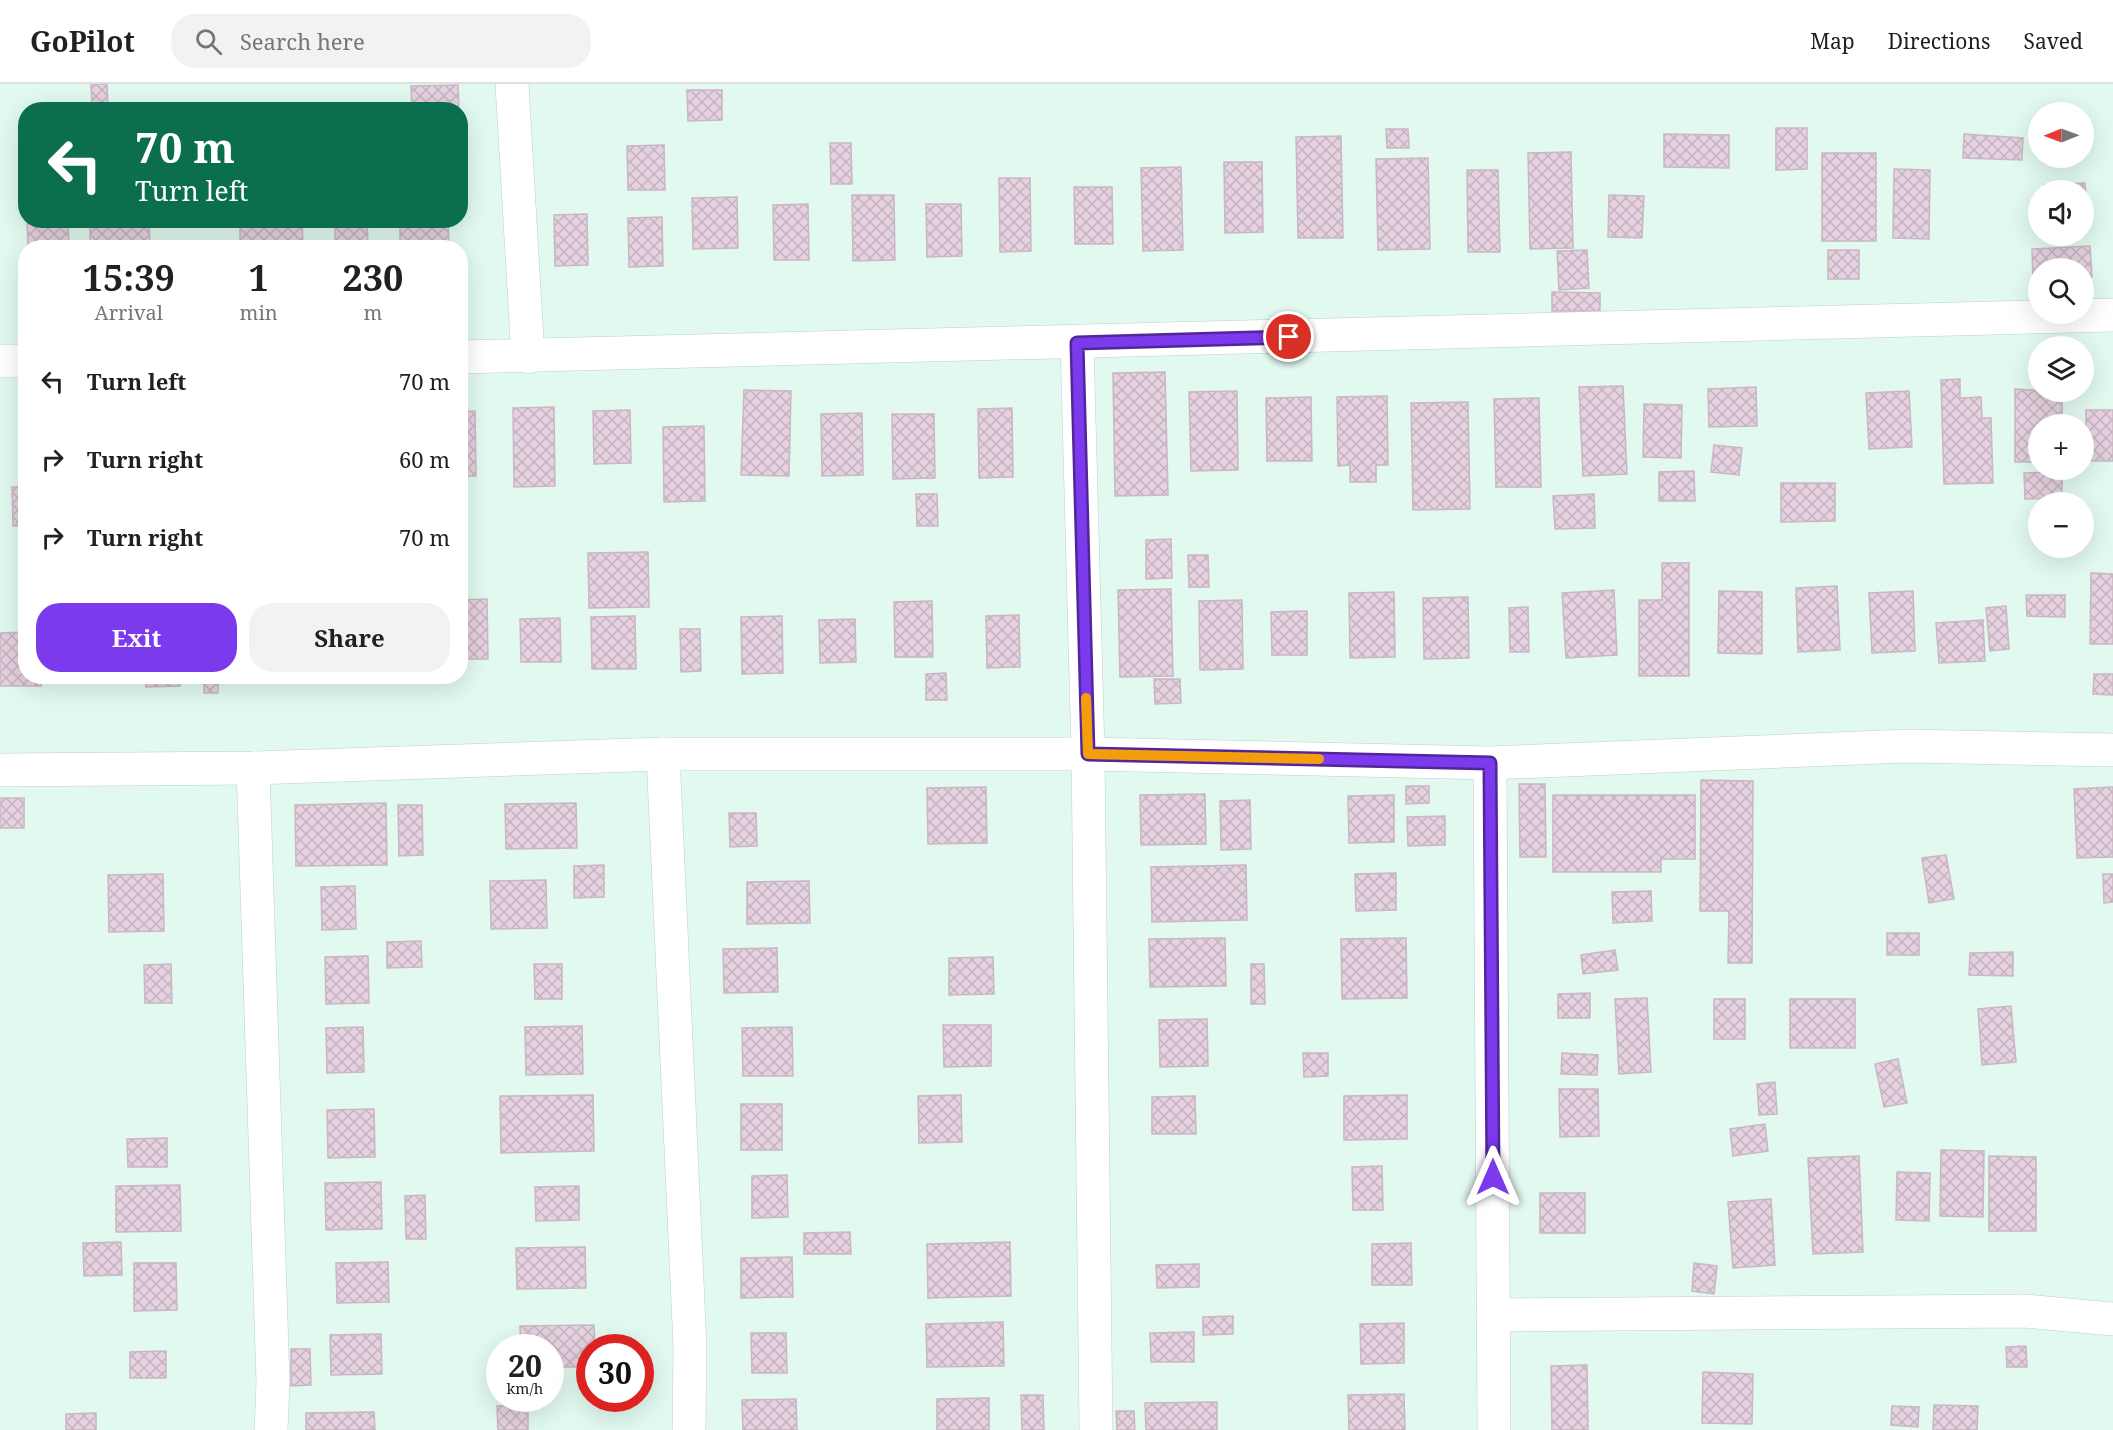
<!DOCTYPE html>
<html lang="en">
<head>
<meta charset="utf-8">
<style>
	:root { --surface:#fff; --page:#f2f2f2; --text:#202124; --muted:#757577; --line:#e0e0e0; --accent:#7c3aed }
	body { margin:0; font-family:"Noto Serif",serif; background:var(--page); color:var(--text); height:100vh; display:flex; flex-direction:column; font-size:22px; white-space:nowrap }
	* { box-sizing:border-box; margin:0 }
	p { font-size:20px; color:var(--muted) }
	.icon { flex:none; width:33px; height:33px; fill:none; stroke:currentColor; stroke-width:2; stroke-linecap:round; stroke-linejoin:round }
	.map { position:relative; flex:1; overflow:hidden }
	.details { position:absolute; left:18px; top:156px; width:450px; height:444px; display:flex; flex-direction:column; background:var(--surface); border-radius:24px; box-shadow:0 6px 24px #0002 }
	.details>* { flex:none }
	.hud { position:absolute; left:18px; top:18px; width:450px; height:126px; border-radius:24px; box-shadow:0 6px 24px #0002; background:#0b6e4f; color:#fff; overflow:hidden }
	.needle { width:39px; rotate:269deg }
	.controls { position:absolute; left:2028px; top:18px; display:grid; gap:12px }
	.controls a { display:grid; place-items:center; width:66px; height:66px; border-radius:50%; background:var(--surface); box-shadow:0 6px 24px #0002; font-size:30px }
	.speed { position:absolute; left:486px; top:1250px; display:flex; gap:12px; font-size:30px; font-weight:700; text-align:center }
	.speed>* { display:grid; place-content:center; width:78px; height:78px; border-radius:50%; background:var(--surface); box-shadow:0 6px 24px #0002; line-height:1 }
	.speed small { font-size:15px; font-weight:400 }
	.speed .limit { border:9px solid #d22; background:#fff; color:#111 }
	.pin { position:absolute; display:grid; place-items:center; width:51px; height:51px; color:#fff; margin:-26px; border:3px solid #fff; border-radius:50%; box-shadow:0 2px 6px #0007 }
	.me { position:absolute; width:66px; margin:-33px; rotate:0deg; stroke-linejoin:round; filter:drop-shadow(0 0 4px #0008) }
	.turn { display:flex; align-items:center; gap:21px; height:126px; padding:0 18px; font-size:27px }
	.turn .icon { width:78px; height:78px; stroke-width:2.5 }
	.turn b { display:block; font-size:42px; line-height:51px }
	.eta { display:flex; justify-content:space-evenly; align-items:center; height:102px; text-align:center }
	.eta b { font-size:36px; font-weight:700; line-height:42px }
	.action { display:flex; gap:12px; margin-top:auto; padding:12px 18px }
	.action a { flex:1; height:69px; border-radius:24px; background:var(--accent); color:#fff; font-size:24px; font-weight:700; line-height:69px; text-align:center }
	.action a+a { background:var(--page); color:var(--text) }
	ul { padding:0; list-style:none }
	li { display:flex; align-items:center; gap:18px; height:78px; padding:0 18px }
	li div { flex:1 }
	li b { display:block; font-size:22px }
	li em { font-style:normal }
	header { display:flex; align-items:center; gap:36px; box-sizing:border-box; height:84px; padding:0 30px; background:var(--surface); border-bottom:2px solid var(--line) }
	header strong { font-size:28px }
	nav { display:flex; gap:33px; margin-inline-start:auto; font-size:21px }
	.search { width:420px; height:54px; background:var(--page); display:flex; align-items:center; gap:15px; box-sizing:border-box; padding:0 21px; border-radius:24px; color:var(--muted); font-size:22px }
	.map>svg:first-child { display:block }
	.building { fill:url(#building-cross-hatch); stroke:#cab7c4; stroke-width:1.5 }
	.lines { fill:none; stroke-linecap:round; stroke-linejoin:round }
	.minor-casing { stroke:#bad1c8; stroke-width:34 }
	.minor { stroke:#fff; stroke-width:33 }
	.route-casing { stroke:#51269a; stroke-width:15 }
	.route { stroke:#7c3aed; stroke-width:10 }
	.slow { stroke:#f59e0b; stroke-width:10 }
</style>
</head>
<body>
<header>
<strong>GoPilot</strong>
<div class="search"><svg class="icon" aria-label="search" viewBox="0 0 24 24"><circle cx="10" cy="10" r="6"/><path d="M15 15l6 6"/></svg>Search here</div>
<nav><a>Map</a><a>Directions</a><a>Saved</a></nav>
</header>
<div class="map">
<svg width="2113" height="1346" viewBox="0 0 2113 1346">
	<defs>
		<pattern id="building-cross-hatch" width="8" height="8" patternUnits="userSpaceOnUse" patternTransform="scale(1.5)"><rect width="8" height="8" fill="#e5d1df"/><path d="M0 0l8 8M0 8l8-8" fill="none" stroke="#c3b3bf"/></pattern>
	</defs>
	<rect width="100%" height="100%" fill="#e1f9ef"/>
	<g class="building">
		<polygon points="91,0 107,0 108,23 92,23"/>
		<polygon points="458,1 459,26 412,26 411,2"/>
		<polygon points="687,6 722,6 722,36 688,37"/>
		<polygon points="1776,44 1807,44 1807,85 1776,86"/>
		<polygon points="1386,45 1408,45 1409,64 1387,64"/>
		<polygon points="1664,50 1729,51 1729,84 1664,83"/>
		<polygon points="1964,50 2023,54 2022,76 1963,74"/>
		<polygon points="1341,52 1343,154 1298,154 1296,53"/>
		<polygon points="830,59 851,59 852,100 831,100"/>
		<polygon points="664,61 665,106 628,106 627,62"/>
		<polygon points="1571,68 1573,164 1530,165 1528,69"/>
		<rect x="1822" y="69" width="54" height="88"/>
		<polygon points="1428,74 1430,165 1378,166 1376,75"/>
		<polygon points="1224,78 1262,78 1263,148 1225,149"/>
		<polygon points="1181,83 1183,166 1143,167 1141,84"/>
		<polygon points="1894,85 1930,86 1929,155 1893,154"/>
		<polygon points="1467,86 1498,86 1500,168 1468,168"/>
		<polygon points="999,94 1030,94 1031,167 1000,168"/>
		<polygon points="2085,99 2088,146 2084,146 2084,106 2045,106 2044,101"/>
		<polygon points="1074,103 1112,103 1113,160 1075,160"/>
		<polygon points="852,111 894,111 895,176 853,177"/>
		<polygon points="1609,111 1644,112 1642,154 1608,153"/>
		<polygon points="737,113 738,164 693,165 692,114"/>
		<polygon points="808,120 809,176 774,176 773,121"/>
		<polygon points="926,120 961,120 962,172 927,173"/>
		<polygon points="587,130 588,181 555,182 554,131"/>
		<polygon points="662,133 663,182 629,183 628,134"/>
		<polygon points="27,136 68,136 69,164 28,164"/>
		<polygon points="90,136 149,136 150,164 90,164"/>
		<rect x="181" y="136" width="39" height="7"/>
		<polygon points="240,136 302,136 303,164 240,164"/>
		<polygon points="335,136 367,136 368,164 335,164"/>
		<polygon points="400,136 448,136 449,164 400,164"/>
		<polygon points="2090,162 2092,193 2084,194 2084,184 2038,184 2038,196 2033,196 2032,165"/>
		<polygon points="1587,166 1589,204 1559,206 1557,167"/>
		<rect x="1828" y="166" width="31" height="29"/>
		<polygon points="1552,208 1600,209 1600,227 1552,227"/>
		<polygon points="1165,288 1168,411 1115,412 1113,289"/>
		<polygon points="1960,295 1960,314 1981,313 1982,334 1991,334 1993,399 1944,400 1941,296"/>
		<polygon points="1623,302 1627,390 1583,392 1579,303"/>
		<polygon points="1756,303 1757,342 1709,343 1708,305"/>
		<polygon points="2015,305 2062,308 2062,340 2038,340 2038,378 2015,378"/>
		<polygon points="744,306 791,307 789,392 741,391"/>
		<polygon points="1237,307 1238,386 1191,387 1189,308"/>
		<polygon points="1909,307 1912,363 1869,365 1866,309"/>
		<polygon points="1387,312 1388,381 1376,381 1376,398 1350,398 1350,381 1338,382 1337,313"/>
		<polygon points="1311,313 1312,377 1267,377 1266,314"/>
		<polygon points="1539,314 1541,403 1496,403 1494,315"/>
		<polygon points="1468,318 1470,425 1413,426 1411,319"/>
		<polygon points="1644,320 1682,321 1681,374 1643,373"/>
		<polygon points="554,323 555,402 514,403 513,324"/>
		<polygon points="1012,324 1013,393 979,394 978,325"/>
		<polygon points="630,326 631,379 594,380 593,327"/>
		<rect x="2086" y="326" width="27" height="51"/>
		<polygon points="475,327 476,392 460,392 460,328"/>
		<polygon points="862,329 863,391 822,392 821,330"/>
		<polygon points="892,330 934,330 935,394 893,395"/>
		<polygon points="704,342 705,417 664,418 663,343"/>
		<polygon points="1714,361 1742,364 1739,391 1711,388"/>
		<polygon points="1694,387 1695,417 1659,417 1659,388"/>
		<polygon points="2062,388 2062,414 2025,415 2024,389"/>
		<polygon points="1781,399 1835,399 1835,437 1781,438"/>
		<polygon points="12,403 26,403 26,442 13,442"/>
		<polygon points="916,410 937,410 938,442 917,442"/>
		<polygon points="1594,410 1595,444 1555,445 1553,412"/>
		<polygon points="1171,455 1172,494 1146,495 1146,456"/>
		<polygon points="648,468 649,523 589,524 588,469"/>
		<polygon points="1188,471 1208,471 1209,503 1189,503"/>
		<polygon points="1662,479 1689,479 1689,592 1639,592 1639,516 1662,516"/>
		<polygon points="2091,489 2113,490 2113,560 2090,560"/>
		<polygon points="1837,502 1840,566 1798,568 1796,504"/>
		<polygon points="1171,505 1173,592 1120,593 1118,506"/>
		<polygon points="1614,506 1617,571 1566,574 1562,509"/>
		<polygon points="1719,507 1762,508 1762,570 1718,569"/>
		<polygon points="1913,507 1915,567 1872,569 1869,509"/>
		<polygon points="1394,508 1395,573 1350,574 1349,509"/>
		<polygon points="2026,511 2065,511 2065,533 2027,532"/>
		<polygon points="1468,513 1469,574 1424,575 1423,514"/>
		<polygon points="487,515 488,575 460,575 460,516"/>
		<polygon points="1242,516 1243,585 1200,586 1199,517"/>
		<polygon points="932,517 933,573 895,573 894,518"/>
		<polygon points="2006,522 2009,565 1990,567 1986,524"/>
		<polygon points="1528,523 1529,568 1510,568 1509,524"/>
		<polygon points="1307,527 1307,571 1272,571 1271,528"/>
		<polygon points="1019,531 1020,583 987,584 986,532"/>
		<polygon points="635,532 636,585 592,585 591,533"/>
		<polygon points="782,532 783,589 742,590 741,533"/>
		<polygon points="560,534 561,578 521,578 520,535"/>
		<polygon points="855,535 856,578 820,579 819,536"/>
		<polygon points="1983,536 1985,577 1939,579 1936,539"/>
		<polygon points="680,545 700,545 701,587 681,588"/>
		<polygon points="26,548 26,592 41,592 41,602 0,602 0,549"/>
		<polygon points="946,589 947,616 926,616 926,590"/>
		<polygon points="2094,590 2113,590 2113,611 2093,610"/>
		<polygon points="145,592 179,592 180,602 146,603"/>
		<rect x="204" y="592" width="14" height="17"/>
		<polygon points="1154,595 1180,595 1181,619 1155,620"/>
		<polygon points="1701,696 1753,697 1752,879 1728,879 1729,827 1700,827"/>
		<polygon points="1519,700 1545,700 1546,773 1520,773"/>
		<polygon points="1406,702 1429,702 1429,719 1406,720"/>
		<polygon points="986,703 987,759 928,760 927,704"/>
		<polygon points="2113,703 2113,773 2077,774 2074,705"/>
		<polygon points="1205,710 1206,760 1141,761 1140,711"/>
		<polygon points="1394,711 1394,758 1349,759 1348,712"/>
		<polygon points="1553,711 1695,711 1695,775 1661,775 1661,788 1553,788"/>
		<rect x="0" y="714" width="24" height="30"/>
		<polygon points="1250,716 1251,765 1221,766 1220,717"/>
		<polygon points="386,719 387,781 296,782 295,721"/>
		<polygon points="576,719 577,764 506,765 505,720"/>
		<polygon points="398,721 422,721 423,771 399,772"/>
		<polygon points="729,729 756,729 757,762 730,763"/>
		<polygon points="1445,732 1445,761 1408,762 1407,733"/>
		<polygon points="1946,771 1954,815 1929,819 1922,774"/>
		<polygon points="604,781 604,813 574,814 574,782"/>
		<polygon points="1246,781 1247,836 1152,838 1151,783"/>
		<polygon points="1396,789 1396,826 1356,827 1355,790"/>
		<polygon points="163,790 164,847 109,848 108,791"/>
		<polygon points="2103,790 2113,790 2113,818 2104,819"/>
		<polygon points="546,796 547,844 491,845 490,797"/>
		<polygon points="809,797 810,839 747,840 747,798"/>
		<polygon points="355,802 356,845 322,846 321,803"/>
		<polygon points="1651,807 1652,837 1613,839 1612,808"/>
		<rect x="1887" y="849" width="32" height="22"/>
		<polygon points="1225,854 1226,902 1150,903 1149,855"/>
		<polygon points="1406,854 1407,914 1342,915 1341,855"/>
		<polygon points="421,857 422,883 387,884 387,858"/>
		<polygon points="777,864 778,908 724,909 723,865"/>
		<polygon points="1615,866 1618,886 1583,890 1581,871"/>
		<polygon points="2013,868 2013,892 1969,891 1970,869"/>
		<polygon points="368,872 369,919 326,920 325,873"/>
		<polygon points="993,873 994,910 949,911 949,874"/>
		<polygon points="171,880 172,919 145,919 144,881"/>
		<polygon points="534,880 562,880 562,915 535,915"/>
		<polygon points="1251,880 1264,880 1265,920 1251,920"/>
		<polygon points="1590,909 1590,934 1558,934 1558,910"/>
		<polygon points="1647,914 1651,988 1619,990 1615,915"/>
		<rect x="1714" y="915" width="31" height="40"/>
		<rect x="1790" y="915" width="65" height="49"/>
		<polygon points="2011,922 2016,978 1982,981 1978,925"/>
		<polygon points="1207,935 1208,982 1160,983 1159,936"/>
		<polygon points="943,941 991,941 991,982 944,983"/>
		<polygon points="582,942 583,990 526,991 525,943"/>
		<polygon points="363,943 364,988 327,989 326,944"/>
		<polygon points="792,943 793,992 743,992 742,944"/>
		<polygon points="1303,969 1328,969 1328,992 1304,993"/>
		<polygon points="1562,969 1598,971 1597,991 1561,990"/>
		<polygon points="1898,975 1907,1019 1884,1023 1875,980"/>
		<polygon points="1775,998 1777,1030 1759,1031 1757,1000"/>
		<polygon points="1559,1005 1598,1005 1599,1052 1560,1053"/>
		<polygon points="593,1011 594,1067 501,1069 500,1012"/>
		<polygon points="961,1011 962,1058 919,1059 918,1012"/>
		<polygon points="1407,1011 1407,1055 1344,1056 1344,1012"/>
		<polygon points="1195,1012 1196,1050 1152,1050 1152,1013"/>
		<rect x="741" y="1020" width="41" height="46"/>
		<polygon points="374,1025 375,1073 328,1074 327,1026"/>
		<polygon points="1765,1040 1768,1067 1733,1072 1730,1045"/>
		<polygon points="167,1054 167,1083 128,1083 127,1055"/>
		<polygon points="1941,1066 1984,1067 1983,1133 1940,1132"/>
		<polygon points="1859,1072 1863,1168 1813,1170 1808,1074"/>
		<polygon points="1989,1072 2036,1073 2036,1147 1989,1147"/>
		<polygon points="1382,1082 1383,1126 1353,1126 1352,1083"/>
		<polygon points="1897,1088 1930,1089 1929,1137 1896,1136"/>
		<polygon points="787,1091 788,1133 752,1134 752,1092"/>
		<polygon points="381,1098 382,1145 326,1146 325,1099"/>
		<polygon points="180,1101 181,1147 116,1148 116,1102"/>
		<polygon points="579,1102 579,1136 536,1137 535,1103"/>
		<rect x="1540" y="1109" width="45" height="40"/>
		<polygon points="425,1111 426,1155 406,1155 405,1112"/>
		<polygon points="1771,1115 1775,1181 1733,1184 1728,1118"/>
		<polygon points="850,1148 851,1170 804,1170 804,1149"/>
		<polygon points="121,1158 122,1191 84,1192 83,1159"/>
		<polygon points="1010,1158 1011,1212 928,1214 927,1160"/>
		<polygon points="1411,1159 1412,1201 1372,1201 1372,1160"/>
		<polygon points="585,1163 586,1204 517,1205 516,1164"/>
		<polygon points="792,1173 793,1213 741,1214 741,1174"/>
		<polygon points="388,1178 389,1218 337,1219 336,1179"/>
		<polygon points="134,1179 176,1179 177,1226 134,1227"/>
		<polygon points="1694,1179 1717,1182 1714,1210 1692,1207"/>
		<polygon points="1199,1180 1199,1203 1157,1204 1156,1181"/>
		<polygon points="1233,1232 1233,1250 1203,1251 1203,1233"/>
		<polygon points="1003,1238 1004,1282 927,1283 926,1240"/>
		<polygon points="1404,1239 1404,1279 1361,1280 1360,1240"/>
		<polygon points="594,1241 595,1263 590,1263 590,1283 550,1283 550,1263 521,1263 520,1242"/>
		<polygon points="1194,1248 1194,1278 1151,1278 1150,1249"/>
		<polygon points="751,1249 786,1249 787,1289 752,1289"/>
		<polygon points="381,1250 382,1290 331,1291 330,1251"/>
		<polygon points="2026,1262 2027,1283 2007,1283 2006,1263"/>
		<polygon points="291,1265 310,1265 311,1301 291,1302"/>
		<polygon points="166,1267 166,1294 130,1294 130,1268"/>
		<polygon points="1587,1281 1588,1346 1552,1346 1551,1282"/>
		<polygon points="1703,1288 1753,1290 1752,1340 1702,1339"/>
		<polygon points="1404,1310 1405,1346 1349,1346 1348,1311"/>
		<polygon points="1021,1311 1043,1311 1044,1346 1022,1346"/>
		<polygon points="989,1314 989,1346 937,1346 937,1315"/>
		<polygon points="796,1315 797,1346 743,1346 742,1316"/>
		<polygon points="1217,1318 1217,1346 1146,1346 1145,1319"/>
		<polygon points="528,1321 528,1346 498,1346 497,1322"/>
		<polygon points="1934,1321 1978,1322 1977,1346 1933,1346"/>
		<polygon points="1892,1322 1919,1323 1918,1343 1891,1341"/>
		<polygon points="1116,1327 1134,1327 1135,1346 1117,1346"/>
		<polygon points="374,1328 375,1346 306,1346 306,1329"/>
		<polygon points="96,1329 96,1346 66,1346 66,1330"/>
	</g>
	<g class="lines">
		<g class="minor-casing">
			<g id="minor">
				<polyline points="512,0 528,273"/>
				<polyline points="1077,259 1088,670 1096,1346"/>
				<polyline points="460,273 2113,231"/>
				<polyline points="0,277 26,277"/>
				<polyline points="663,670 690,1263 689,1346"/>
				<polyline points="1490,679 1494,1346"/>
				<polyline points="253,684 273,1298 271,1346"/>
				<polyline points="0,686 253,684 663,670 1088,670 1490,679 1907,662 2113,666"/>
				<polyline points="1493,1231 2025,1227 2113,1235"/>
			</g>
		</g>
		<use href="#minor" class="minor"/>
	</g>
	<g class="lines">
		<g class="route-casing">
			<polyline id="route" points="1289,253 1077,259 1088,670 1490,679 1493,1093"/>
		</g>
		<use href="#route" class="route"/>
		<polyline class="slow" points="1086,614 1088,670 1319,675"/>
	</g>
</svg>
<div class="controls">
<a><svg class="needle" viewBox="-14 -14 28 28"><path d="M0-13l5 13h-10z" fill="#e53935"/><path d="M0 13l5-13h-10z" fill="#757577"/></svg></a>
<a><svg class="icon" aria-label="sound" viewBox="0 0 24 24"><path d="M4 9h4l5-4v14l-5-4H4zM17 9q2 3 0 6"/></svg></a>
<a><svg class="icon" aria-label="search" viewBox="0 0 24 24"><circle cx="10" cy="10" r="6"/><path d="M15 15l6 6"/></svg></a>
<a><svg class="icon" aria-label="layers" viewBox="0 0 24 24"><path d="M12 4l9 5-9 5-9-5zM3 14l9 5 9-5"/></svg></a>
<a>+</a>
<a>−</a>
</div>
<div class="speed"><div>20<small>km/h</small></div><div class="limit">30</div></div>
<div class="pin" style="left:1289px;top:253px;background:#d93025"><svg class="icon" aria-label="arrive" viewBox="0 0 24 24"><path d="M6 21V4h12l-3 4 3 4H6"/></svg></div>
<svg class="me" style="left:1493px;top:1093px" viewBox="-20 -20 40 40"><path d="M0-17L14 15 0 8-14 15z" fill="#7c3aed" stroke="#fff" stroke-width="4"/></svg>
<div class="hud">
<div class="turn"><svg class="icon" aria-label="left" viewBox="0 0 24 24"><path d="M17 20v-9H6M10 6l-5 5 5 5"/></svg><div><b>70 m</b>Turn left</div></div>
</div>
<section class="details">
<div class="eta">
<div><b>15:39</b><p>Arrival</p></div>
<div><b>1</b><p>min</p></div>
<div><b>230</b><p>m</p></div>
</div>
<ul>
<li><svg class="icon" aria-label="left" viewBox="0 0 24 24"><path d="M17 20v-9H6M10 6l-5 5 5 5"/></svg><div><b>Turn left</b></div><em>70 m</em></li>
<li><svg class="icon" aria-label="right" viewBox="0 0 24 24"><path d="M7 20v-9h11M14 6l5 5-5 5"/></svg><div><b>Turn right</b></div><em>60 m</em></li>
<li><svg class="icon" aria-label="right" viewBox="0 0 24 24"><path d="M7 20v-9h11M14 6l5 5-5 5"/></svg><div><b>Turn right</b></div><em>70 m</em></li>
</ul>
<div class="action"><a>Exit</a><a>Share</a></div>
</section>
</div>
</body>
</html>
